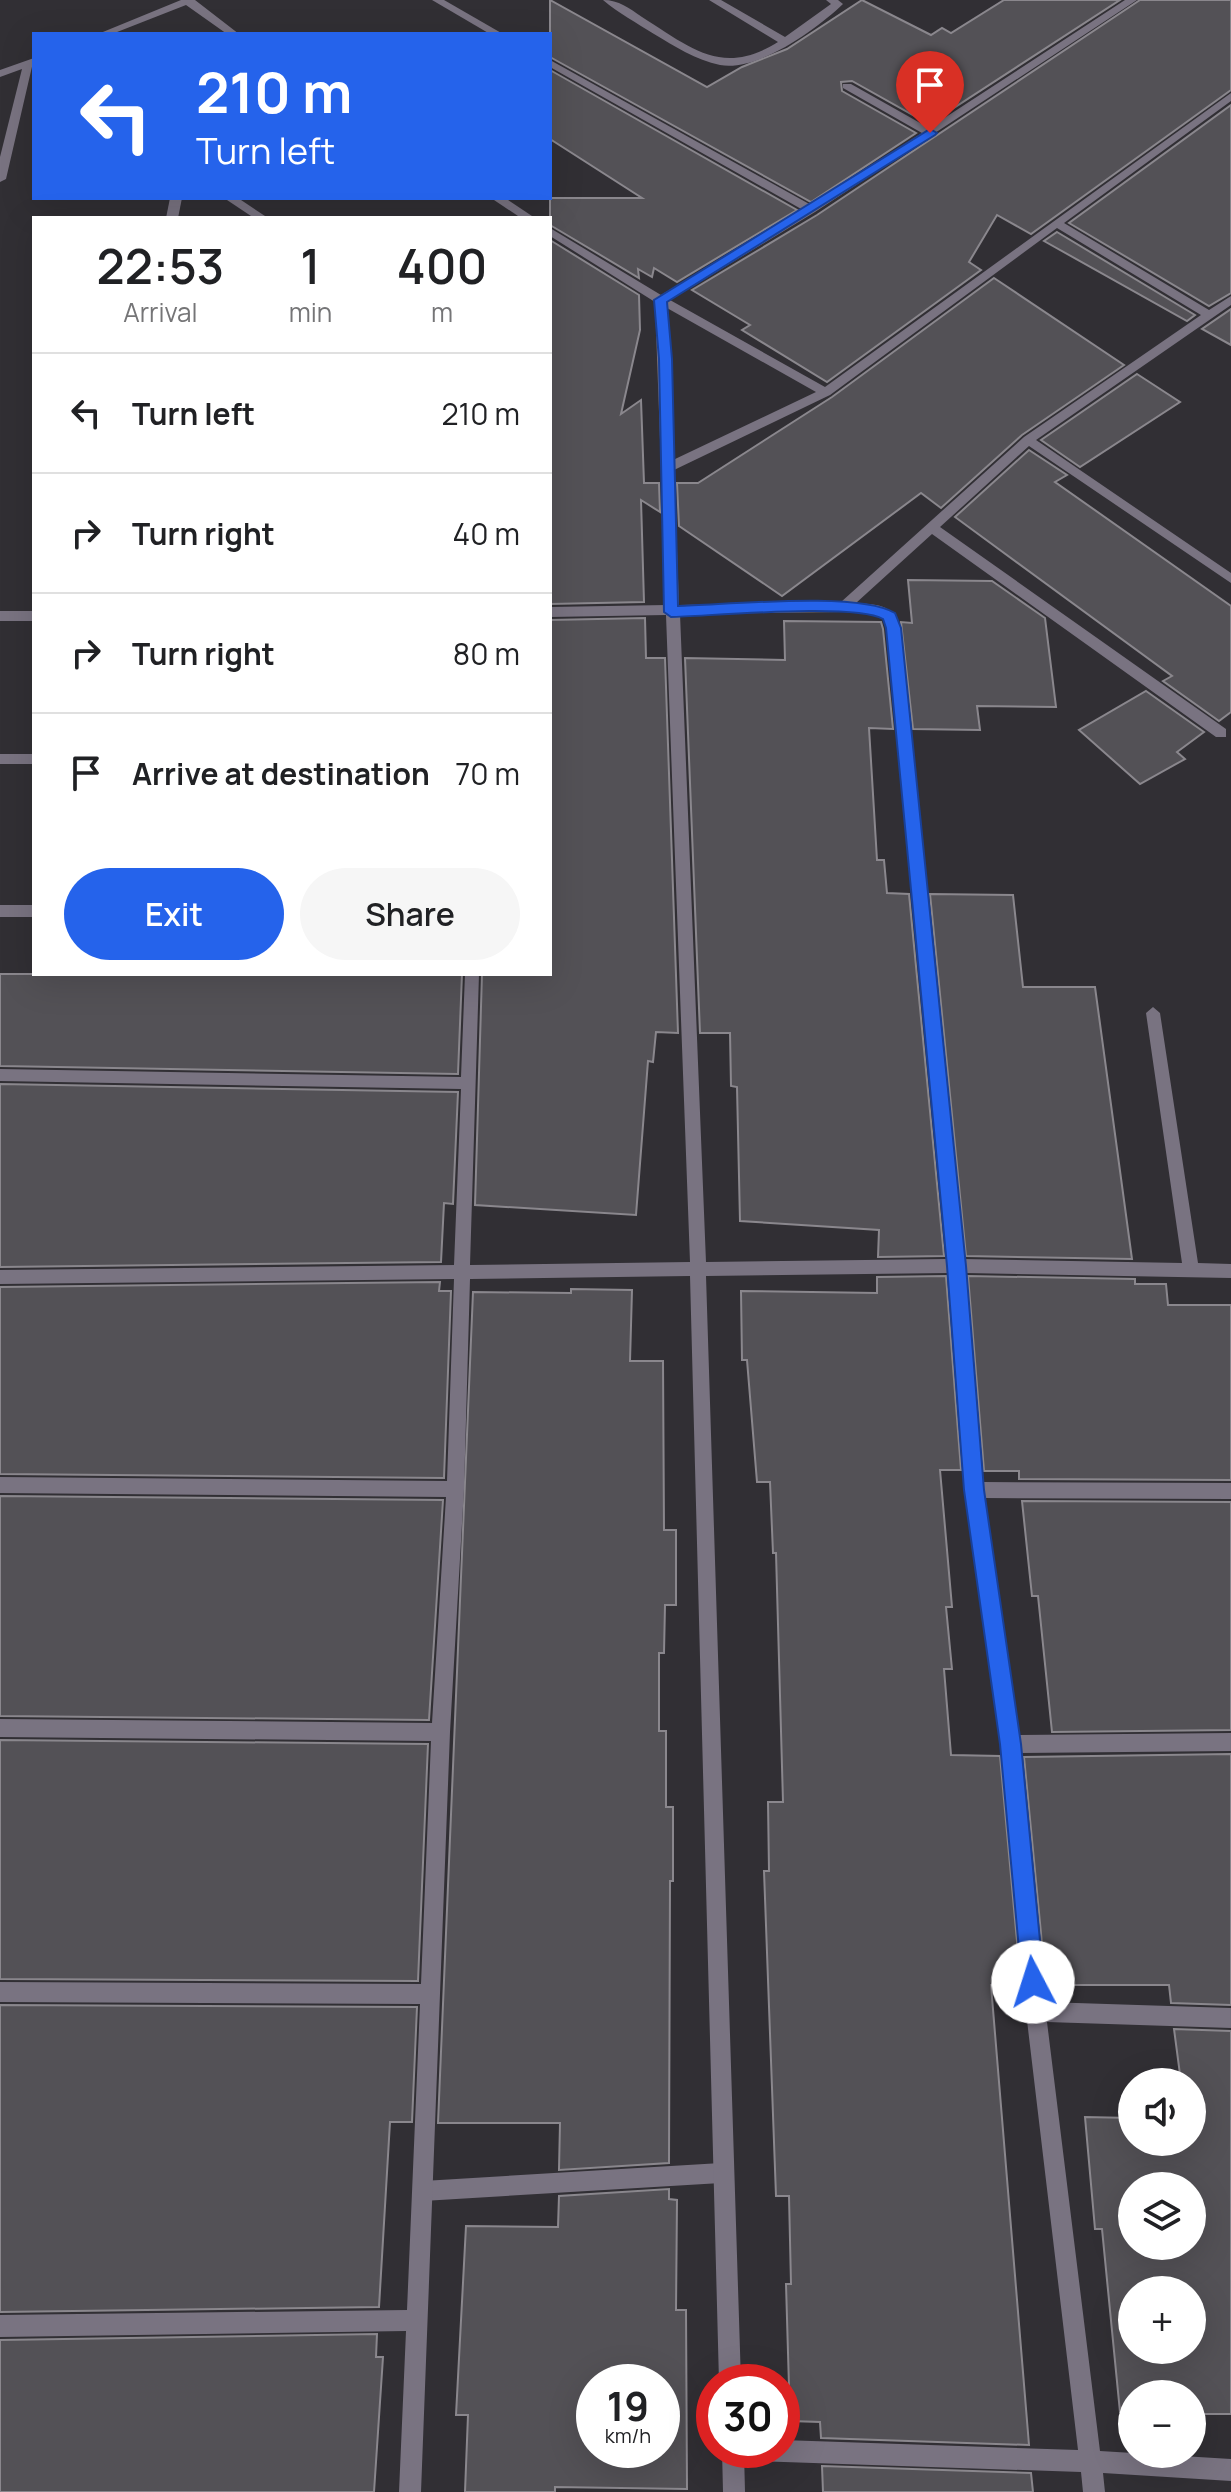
<!DOCTYPE html>
<html lang="en">
<head>
<meta charset="utf-8">
<style>
	:root { --surface:#fff; --page:#f6f6f6; --text:#202124; --muted:#757577; --line:#e0e0e0; --accent:#2563eb }
	body { margin:0; font-family:Manrope,sans-serif; background:var(--page); color:var(--text); height:100vh; display:flex; flex-direction:column; font-size:30px; white-space:nowrap }
	* { box-sizing:border-box; margin:0 }
	p { font-size:26px; color:var(--muted) }
	.icon { flex:none; width:44px; height:44px; fill:none; stroke:currentColor; stroke-width:2; stroke-linecap:round; stroke-linejoin:round }
	.map { position:relative; flex:1; overflow:hidden }
	.panel { position:absolute; left:32px; top:216px; width:520px; height:760px; display:flex; flex-direction:column; background:var(--surface); border-radius:0px; box-shadow:0 8px 32px #0002 }
	.panel>* { flex:none }
	.hud { position:absolute; left:32px; top:32px; width:520px; height:168px; border-radius:0px; box-shadow:0 8px 32px #0002; background:#2563eb; color:#fff; overflow:hidden }
	.fabs { position:absolute; left:1118px; top:2068px; display:grid; gap:16px }
	.fabs a { display:grid; place-items:center; width:88px; height:88px; border-radius:50%; background:var(--surface); box-shadow:0 8px 32px #0002; font-size:40px }
	.speed { position:absolute; left:576px; top:2364px; display:flex; gap:16px; font-size:40px; font-weight:700; text-align:center }
	.speed>* { display:grid; place-content:center; width:104px; height:104px; border-radius:50%; background:var(--surface); box-shadow:0 8px 32px #0002; line-height:1 }
	.speed small { font-size:20px; font-weight:400 }
	.speed .limit { border:12px solid #d22; background:#fff; color:#111 }
	.pin { position:absolute; display:grid; place-items:center; width:68px; height:68px; color:#fff; margin:-82px -34px; border-radius:50% 50% 50% 0; rotate:-45deg; box-shadow:0 0 8px #0007 }
	.pin .icon { rotate:45deg }
	.me { position:absolute; width:88px; margin:-44px; rotate:355deg; stroke-linejoin:round; filter:drop-shadow(0 0 6px #0008) }
	.turn { display:flex; align-items:center; gap:28px; height:168px; padding:0 32px; font-size:36px }
	.turn .icon { width:104px; height:104px; stroke-width:2.5 }
	.turn b { display:block; font-size:56px; line-height:68px }
	.eta { display:flex; justify-content:space-evenly; align-items:center; height:136px; text-align:center }
	.eta b { font-size:48px; font-weight:600; line-height:56px }
	.action { display:flex; gap:16px; margin-top:auto; padding:16px 32px }
	.action a { flex:1; height:92px; border-radius:48px; background:var(--accent); color:#fff; font-size:32px; font-weight:600; line-height:92px; text-align:center }
	.action a+a { background:var(--page); color:var(--text) }
	ul { padding:0; list-style:none }
	li { display:flex; align-items:center; gap:24px; height:120px; padding:0 32px; border-top:2px solid var(--line) }
	li div { flex:1 }
	li b { display:block; font-size:30px }
	li em { font-style:normal }
	.map>svg:first-child { display:block }
	.building { fill:#535156; stroke:#8a878d; stroke-width:2; fill-rule:evenodd }
	.lines { fill:none; stroke-linecap:round; stroke-linejoin:round }
	.service { fill:#797381; fill-rule:evenodd }
	.minor { fill:#797381; fill-rule:evenodd }
	.route { fill:#2563eb; stroke:#184099; stroke-width:2 }
</style>
</head>
<body>
<div class="map">
<svg width="1231" height="2492" viewBox="0 0 1231 2492">
	<rect width="100%" height="100%" fill="#312f34"/>
	<g class="building">
		<polygon points="550,0 707,87 742,67 787,49 862,0 931,35 942,28 951,33 1004,0 1120,0 929,124 852,81 841,82 842,91 916,133 811,202 550,57"/>
		<polygon points="1140,0 1231,0 1231,90 1031,234 997,215 969,262 981,270 827,382 742,330 750,325 692,290 817,215"/>
		<polygon points="550,70 797,210 677,282 654,268 652,277 638,269 639,278 550,225 550,198 642,198 550,139"/>
		<polygon points="1231,105 1231,293 1209,306 1069,223"/>
		<polygon points="1057,232 1195,315 1187,321 1044,241"/>
		<polygon points="550,240 639,295 640,330 621,414 641,400 644,483 659,483 660,512 641,500 644,602 550,604"/>
		<polygon points="994,278 1124,365 1022,435 941,508 921,493 782,596 679,526 677,483 698,483 832,397"/>
		<polygon points="1231,309 1231,345 1202,329"/>
		<polygon points="1137,374 1180,402 1080,467 1041,440"/>
		<polygon points="1029,450 1067,475 1055,482 1231,606 1231,712 1219,721 1163,681 1172,676 955,517"/>
		<polygon points="908,580 992,581 1045,618 1056,707 977,706 980,730 913,729 901,622 912,623"/>
		<polygon points="645,618 646,658 665,658 678,1033 656,1032 653,1062 648,1061 636,1215 475,1205 482,974 550,974 550,620"/>
		<polygon points="784,621 881,622 883,629 893,729 869,728 877,860 884,860 887,893 909,894 944,1256 878,1257 879,1230 740,1221 737,1087 731,1086 730,1033 700,1033 685,658 785,660"/>
		<polygon points="1146,691 1204,732 1177,752 1185,759 1140,784 1079,730"/>
		<polygon points="930,894 1013,895 1023,987 1095,987 1132,1259 966,1256"/>
		<polygon points="0,974 462,974 458,1074 0,1066"/>
		<polygon points="0,1084 458,1092 453,1204 444,1203 441,1262 0,1267"/>
		<polygon points="946,1276 961,1470 940,1470 952,1607 946,1607 952,1669 944,1669 951,1755 1000,1756 1021,1985 991,1985 1029,2445 821,2438 820,2422 790,2421 786,2284 791,2284 789,2196 776,2196 764,1871 769,1871 768,1802 783,1802 776,1553 773,1553 770,1482 757,1482 747,1360 742,1360 741,1291 877,1293 877,1277"/>
		<polygon points="968,1276 1135,1279 1135,1284 1166,1284 1168,1305 1231,1305 1231,1480 1019,1479 1019,1471 984,1471"/>
		<polygon points="440,1282 439,1291 451,1291 444,1478 0,1474 0,1287"/>
		<polygon points="571,1289 632,1290 630,1361 663,1361 664,1530 676,1530 676,1605 665,1605 664,1653 659,1653 659,1731 666,1731 666,1807 673,1807 673,1881 670,1881 669,2163 559,2170 560,2123 438,2123 473,1292 571,1293"/>
		<polygon points="0,1496 443,1500 429,1720 0,1716"/>
		<polygon points="1022,1501 1231,1502 1231,1730 1052,1732 1038,1596 1032,1596"/>
		<polygon points="0,1740 428,1744 418,1981 0,1979"/>
		<polygon points="1231,1754 1231,2005 1171,2003 1169,1985 1046,1985 1024,1757"/>
		<polygon points="0,2005 417,2007 412,2122 390,2122 379,2307 0,2312"/>
		<path d="M1174 2029 1231 2031V2414H1192V2394H1132V2412H1120L1102 2229H1095L1085 2117 1132 2118V2142H1192V2082H1181ZM1132 2186H1192V2246H1132ZM1132 2290H1192V2350H1132Z"/>
		<path d="M669 2189V2199L677 2200 676 2310H686L687 2489 555 2487V2492H465L468 2415H456L466 2226 558 2227 559 2196ZM594 2382H662V2450H594Z"/>
		<polygon points="377,2334 376,2357 383,2357 374,2492 0,2492 0,2340"/>
		<polygon points="822,2466 1031,2473 1033,2492 823,2492"/>
	</g>
	<g class="lines">
		<g class="service">
			<path d="M603 0C619 0 629 8 642 17 691 48 722 77 778 42L709 0H721L785 37 831 4 826 0H838L843 4C817 29 758 72 720 65 696 60 674 46 654 34 637 23 618 13 603 0Z"/>
			<polygon points="721,2163 728,2166 731,2173 728,2180 721,2183 423,2201 416,2198 413,2191 416,2184 423,2181"/>
		</g>
		<g class="minor">
			<polygon points="181,0 195,0 239,34 227,34 186,5 112,34 98,34"/>
			<polygon points="432,0 444,0 503,34 490,34"/>
			<path d="M1125 0H1137L815 212 670 300 825 387 1231 93V101L1064 223 1209 310 1231 296V305L1036 440 1231 573V583L1029 446 940 527 1226 729V737H1216L932 534 856 603C879 605 891 603 900 628L963 1259 1182 1263 1146 1013 1153 1007 1160 1013 1198 1263 1231 1264V1278L965 1273 982 1482 1231 1483V1499L984 1498 1019 1735 1231 1733V1751L1021 1753 1045 2002 1231 2008V2028L1047 2022 1100 2451 1231 2459V2481L1103 2473 1105 2492H1083L1081 2472 754 2461 746 2458 744 2452 745 2492H723L722 2450H782V2440L1078 2450 1026 2012 1002 1744 965 1490 949 1273 706 1276 741 2382H719L690 1276 470 1279 464 1489 450 1732 421 2492H399L406 2331 0 2337V2315L407 2310 420 2004 0 2002V1982L421 1984 431 1741 0 1737V1719L432 1723 446 1497 0 1493V1477L447 1481 454 1279 0 1284V1270L454 1265 461 1089 0 1081V1069L461 1077 465 974H479L470 1265 690 1262 666 615 550 617V607L666 605 655 302 550 236V228L661 295 803 210 550 67V60L811 205 922 133 843 88V84H851L929 128ZM1057 228 1201 315 1024 437 841 602 679 605 674 470 830 395ZM667 308 816 392 673 460ZM844 612 876 614 883 619 886 628 947 1259 706 1262 680 614Z"/>
			<polygon points="34,58 6,179 0,182 0,157 22,69 0,77 0,70"/>
			<polygon points="170,198 182,198 178,218 166,218"/>
			<polygon points="224,198 238,198 268,218 254,218"/>
			<polygon points="491,198 505,198 535,218 521,218"/>
			<rect x="0" y="611" width="34" height="10"/>
			<rect x="0" y="754" width="34" height="10"/>
			<rect x="0" y="905" width="34" height="12"/>
		</g>
	</g>
	<path class="route" d="M930 129 937 133 935 135 667 302 672 359 678 606C726 605 858 591 895 613L901 628 966 1266 984 1490 1021 1744 1044 1982 1041 1990 1033 1993 1025 1990 1022 1982 1000 1744 964 1490 947 1266 886 628 883 619C855 603 711 616 671 617L664 612 659 359 654 300Z"/>
</svg>
<div class="fabs">
<a><svg class="icon" aria-label="sound" viewBox="0 0 24 24"><path d="M4 9h4l5-4v14l-5-4H4zM17 9q2 3 0 6"/></svg></a>
<a><svg class="icon" aria-label="layers" viewBox="0 0 24 24"><path d="M12 4l9 5-9 5-9-5zM3 14l9 5 9-5"/></svg></a>
<a>+</a>
<a>−</a>
</div>
<div class="speed"><div>19<small>km/h</small></div><div class="limit">30</div></div>
<div class="pin" style="left:930px;top:133px;background:#d93025"><svg class="icon" aria-label="arrive" viewBox="0 0 24 24"><path d="M6 21V4h12l-3 4 3 4H6"/></svg></div>
<svg class="me" style="left:1033px;top:1982px" viewBox="-20 -20 40 40"><circle r="19" fill="#fff"/><path d="M0-13L10 11 0 6-10 11z" fill="#2563eb"/></svg>
<div class="hud">
<div class="turn"><svg class="icon" aria-label="left" viewBox="0 0 24 24"><path d="M17 20v-9H6M10 6l-5 5 5 5"/></svg><div><b>210 m</b>Turn left</div></div>
</div>
<section class="panel">
<div class="eta">
<div><b>22:53</b><p>Arrival</p></div>
<div><b>1</b><p>min</p></div>
<div><b>400</b><p>m</p></div>
</div>
<ul>
<li><svg class="icon" aria-label="left" viewBox="0 0 24 24"><path d="M17 20v-9H6M10 6l-5 5 5 5"/></svg><div><b>Turn left</b></div><em>210 m</em></li>
<li><svg class="icon" aria-label="right" viewBox="0 0 24 24"><path d="M7 20v-9h11M14 6l5 5-5 5"/></svg><div><b>Turn right</b></div><em>40 m</em></li>
<li><svg class="icon" aria-label="right" viewBox="0 0 24 24"><path d="M7 20v-9h11M14 6l5 5-5 5"/></svg><div><b>Turn right</b></div><em>80 m</em></li>
<li><svg class="icon" aria-label="arrive" viewBox="0 0 24 24"><path d="M6 21V4h12l-3 4 3 4H6"/></svg><div><b>Arrive at destination</b></div><em>70 m</em></li>
</ul>
<div class="action"><a>Exit</a><a>Share</a></div>
</section>
</div>
</body>
</html>
